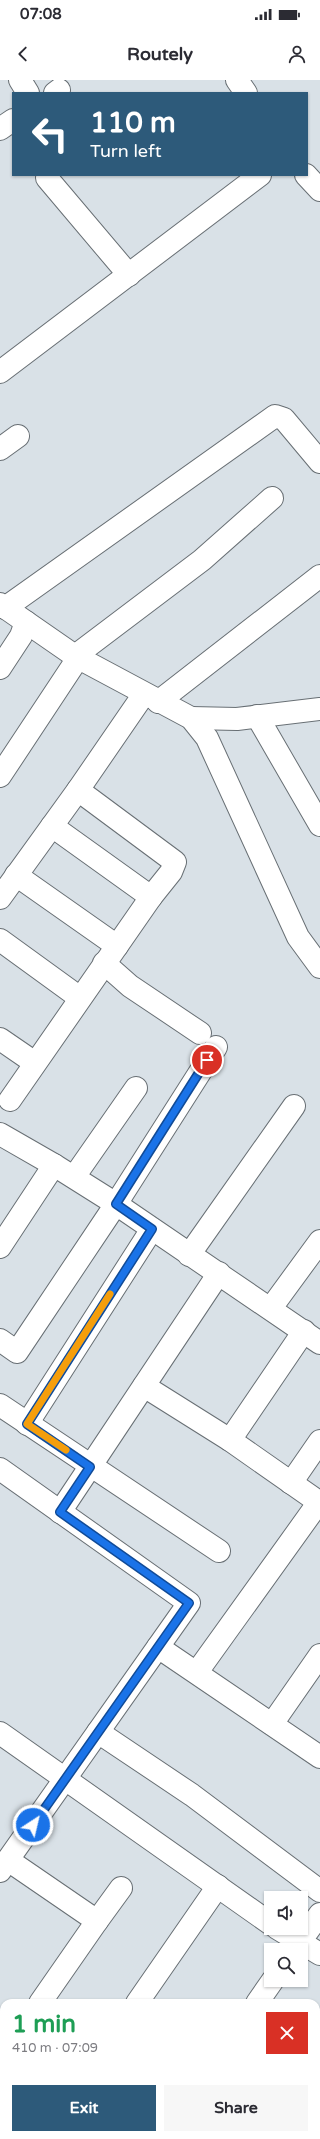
<!DOCTYPE html>
<html lang="en">
<head>
<meta charset="utf-8">
<style>
	:root { --surface:#fff; --page:#f7f7f7; --text:#2b2b33; --muted:#7c7c81; --accent:#2d5a7a }
	body { margin:0; font-family:"Varela Round",sans-serif; background:var(--page); color:var(--text); height:100vh; display:flex; flex-direction:column; font-size:15px; white-space:nowrap }
	* { box-sizing:border-box; margin:0 }
	p { font-size:13px; color:var(--muted) }
	.icon { flex:none; width:22px; height:22px; fill:none; stroke:currentColor; stroke-width:2; stroke-linecap:round; stroke-linejoin:round }
	.map { position:relative; flex:1; overflow:hidden }
	.side { position:absolute; left:0px; top:1919px; width:320px; height:140px; display:flex; flex-direction:column; background:var(--surface); border-radius:12px 12px 0 0; box-shadow:0 1px 3px #0004 }
	.side>* { flex:none }
	.guide { position:absolute; left:12px; top:12px; width:296px; height:84px; border-radius:0px; box-shadow:0 1px 3px #0004; background:#2d5a7a; color:#fff; overflow:hidden }
	.tools { position:absolute; left:264px; top:1811px; display:grid; gap:8px }
	.tools a { display:grid; place-items:center; width:44px; height:44px; border-radius:0px; background:var(--surface); box-shadow:0 1px 3px #0004; font-size:20px }
	.pin { position:absolute; display:grid; place-items:center; width:34px; height:34px; color:#fff; margin:-17px; border:2px solid #fff; border-radius:50%; box-shadow:0 1px 4px #0007 }
	.me { position:absolute; width:44px; margin:-22px; rotate:35deg; stroke-linejoin:round; filter:drop-shadow(0 0 3px #0008) }
	.turn { display:flex; align-items:center; gap:14px; height:84px; padding:0 12px; font-size:18px }
	.turn .icon { width:52px; height:52px; stroke-width:2.5 }
	.turn b { display:block; font-size:28px; line-height:34px }
	.round { display:grid; place-items:center; flex:none; width:42px; height:42px; border-radius:0px; background:var(--page) }
	.headline { display:flex; align-items:center; justify-content:space-between; height:68px; padding:0 12px }
	h1 { font-size:24px; font-weight:700; line-height:30px; color:#1e9e55 }
	.button { display:flex; gap:8px; margin-top:auto; padding:8px 12px }
	.button a { flex:1; height:46px; border-radius:0px; background:var(--accent); color:#fff; font-size:16px; font-weight:700; line-height:46px; text-align:center }
	.button a+a { background:var(--page); color:var(--text) }
	.status { display:flex; justify-content:space-between; align-items:center; height:28px; padding:0 20px; background:var(--surface); direction:ltr }
	.status svg { height:11px; fill:currentColor }
	header { display:flex; justify-content:space-between; align-items:center; height:52px; padding:0 12px; background:var(--surface); font-size:18px; font-weight:700 }
	.map>svg:first-child { display:block }
	.lines { fill:none; stroke-linecap:round; stroke-linejoin:round }
	.minor-casing { stroke:#686f74; stroke-width:24 }
	.major-casing { stroke:#686f74; stroke-width:24 }
	.minor { stroke:#fff; stroke-width:22 }
	.major { stroke:#fff; stroke-width:22 }
	.route-casing { stroke:#114b97; stroke-width:10 }
	.route { stroke:#1a73e8; stroke-width:7 }
	.slow { stroke:#f59e0b; stroke-width:7 }
</style>
</head>
<body>
<div class="status"><b>07:08</b><svg viewBox="0 0 49 12"><path d="M0 12V9h3v3zM5 12V6h3v6zM10 12V3h3v9zM15 12V0h3v12zM26 1h20v11H26zM47 4h2v5h-2z"/></svg></div>
<header><svg class="icon" aria-label="back" viewBox="0 0 24 24"><path d="M15 5l-7 7 7 7"/></svg>Routely<svg class="icon" aria-label="person" viewBox="0 0 24 24"><circle cx="12" cy="8" r="4"/><path d="M4 21q1-7 8-7t8 7"/></svg></header>
<div class="map">
<svg width="320" height="2059" viewBox="0 0 320 2059">
	<rect width="100%" height="100%" fill="#d9e1e7"/>
	<g class="lines">
		<g class="minor-casing">
			<g id="minor">
				<polyline points="20,0 28,13"/>
				<polyline points="237,0 246,13"/>
				<polyline points="55,13 59,10"/>
				<polyline points="0,49 13,40"/>
				<polyline points="306,95 320,110"/>
				<polyline points="47,98 129,195"/>
				<polyline points="0,292 260,95"/>
				<polyline points="0,369 18,356"/>
				<polyline points="0,524 75,576 191,638 207,658 298,857 320,887"/>
				<polyline points="5,528 275,336 284,339 320,382"/>
				<polyline points="75,576 202,480 272,418"/>
				<polyline points="0,588 21,556 26,542"/>
				<polyline points="158,622 320,496"/>
				<polyline points="257,636 320,745"/>
				<polyline points="191,638 237,639 320,629"/>
				<polyline points="0,696 78,578"/>
				<polyline points="52,746 151,817"/>
				<polyline points="16,795 117,866"/>
				<polyline points="0,818 78,710 144,614"/>
				<polyline points="0,860 80,918"/>
				<polyline points="104,883 130,906 200,953"/>
				<polyline points="0,959 35,983"/>
				<polyline points="10,1020 151,817 171,792 175,782 78,710"/>
				<polyline points="0,1054 54,1085 116,1124 320,1263"/>
				<polyline points="74,1097 136,1008"/>
				<polyline points="0,1167 54,1085"/>
				<polyline points="189,1175 294,1026"/>
				<polyline points="271,1228 320,1161"/>
				<polyline points="0,1260 17,1272 116,1124 216,967"/>
				<polyline points="144,1306 230,1360 320,1423"/>
				<polyline points="0,1325 219,1471"/>
				<polyline points="27,1344 152,1149"/>
				<polyline points="230,1360 304,1251"/>
				<polyline points="0,1389 189,1523 0,1791"/>
				<polyline points="291,1403 320,1361"/>
				<polyline points="60,1432 219,1193"/>
				<polyline points="158,1567 320,1677"/>
				<polyline points="197,1592 319,1422"/>
				<polyline points="272,1644 320,1575"/>
				<polyline points="98,1652 192,1715 320,1811"/>
				<polyline points="0,1653 271,1844"/>
				<polyline points="8,1780 97,1841 40,1923"/>
				<polyline points="97,1841 121,1808"/>
				<polyline points="277,1848 320,1874"/>
				<polyline points="294,1870 320,1834"/>
				<polyline points="137,1923 218,1806"/>
				<polyline points="257,1923 273,1900"/>
				<polyline points="0,1978 4,1973"/>
				<polyline points="316,1992 320,1986"/>
				<polyline points="209,2055 215,2059"/>
				<polyline points="162,2059 165,2055"/>
				<polyline points="272,2059 275,2055"/>
			</g>
		</g>
		<g class="major-casing">
			<g id="major">
				<polyline points="0,2024 4,2029"/>
				<polyline points="25,2055 28,2059"/>
			</g>
		</g>
		<use href="#minor" class="minor"/>
		<use href="#major" class="major"/>
	</g>
	<g class="lines">
		<g class="route-casing">
			<polyline id="route" points="33,1745 189,1523 60,1432 90,1387 27,1344 152,1149 116,1124 207,980"/>
		</g>
		<use href="#route" class="route"/>
		<polyline class="slow" points="66,1370 27,1344 110,1214"/>
	</g>
</svg>
<div class="tools">
<a><svg class="icon" aria-label="sound" viewBox="0 0 24 24"><path d="M4 9h4l5-4v14l-5-4H4zM17 9q2 3 0 6"/></svg></a>
<a><svg class="icon" aria-label="search" viewBox="0 0 24 24"><circle cx="10" cy="10" r="6"/><path d="M15 15l6 6"/></svg></a>
</div>
<div class="pin" style="left:207px;top:980px;background:#d93025"><svg class="icon" aria-label="arrive" viewBox="0 0 24 24"><path d="M6 21V4h12l-3 4 3 4H6"/></svg></div>
<svg class="me" style="left:33px;top:1745px" viewBox="-20 -20 40 40"><circle r="17" fill="#1a73e8" stroke="#fff" stroke-width="3"/><path d="M0-11L8 9 0 5-8 9z" fill="#fff"/></svg>
<div class="guide">
<div class="turn"><svg class="icon" aria-label="left" viewBox="0 0 24 24"><path d="M17 20v-9H6M10 6l-5 5 5 5"/></svg><div><b>110 m</b>Turn left</div></div>
</div>
<section class="side">
<div class="headline"><div><h1>1 min</h1><p>410 m · 07:09</p></div><a class="round" style="background:#d93025;color:#fff"><svg class="icon" aria-label="close" viewBox="0 0 24 24"><path d="M6 6l12 12M18 6L6 18"/></svg></a></div>
<div class="button"><a>Exit</a><a>Share</a></div>
</section>
</div>
</body>
</html>
